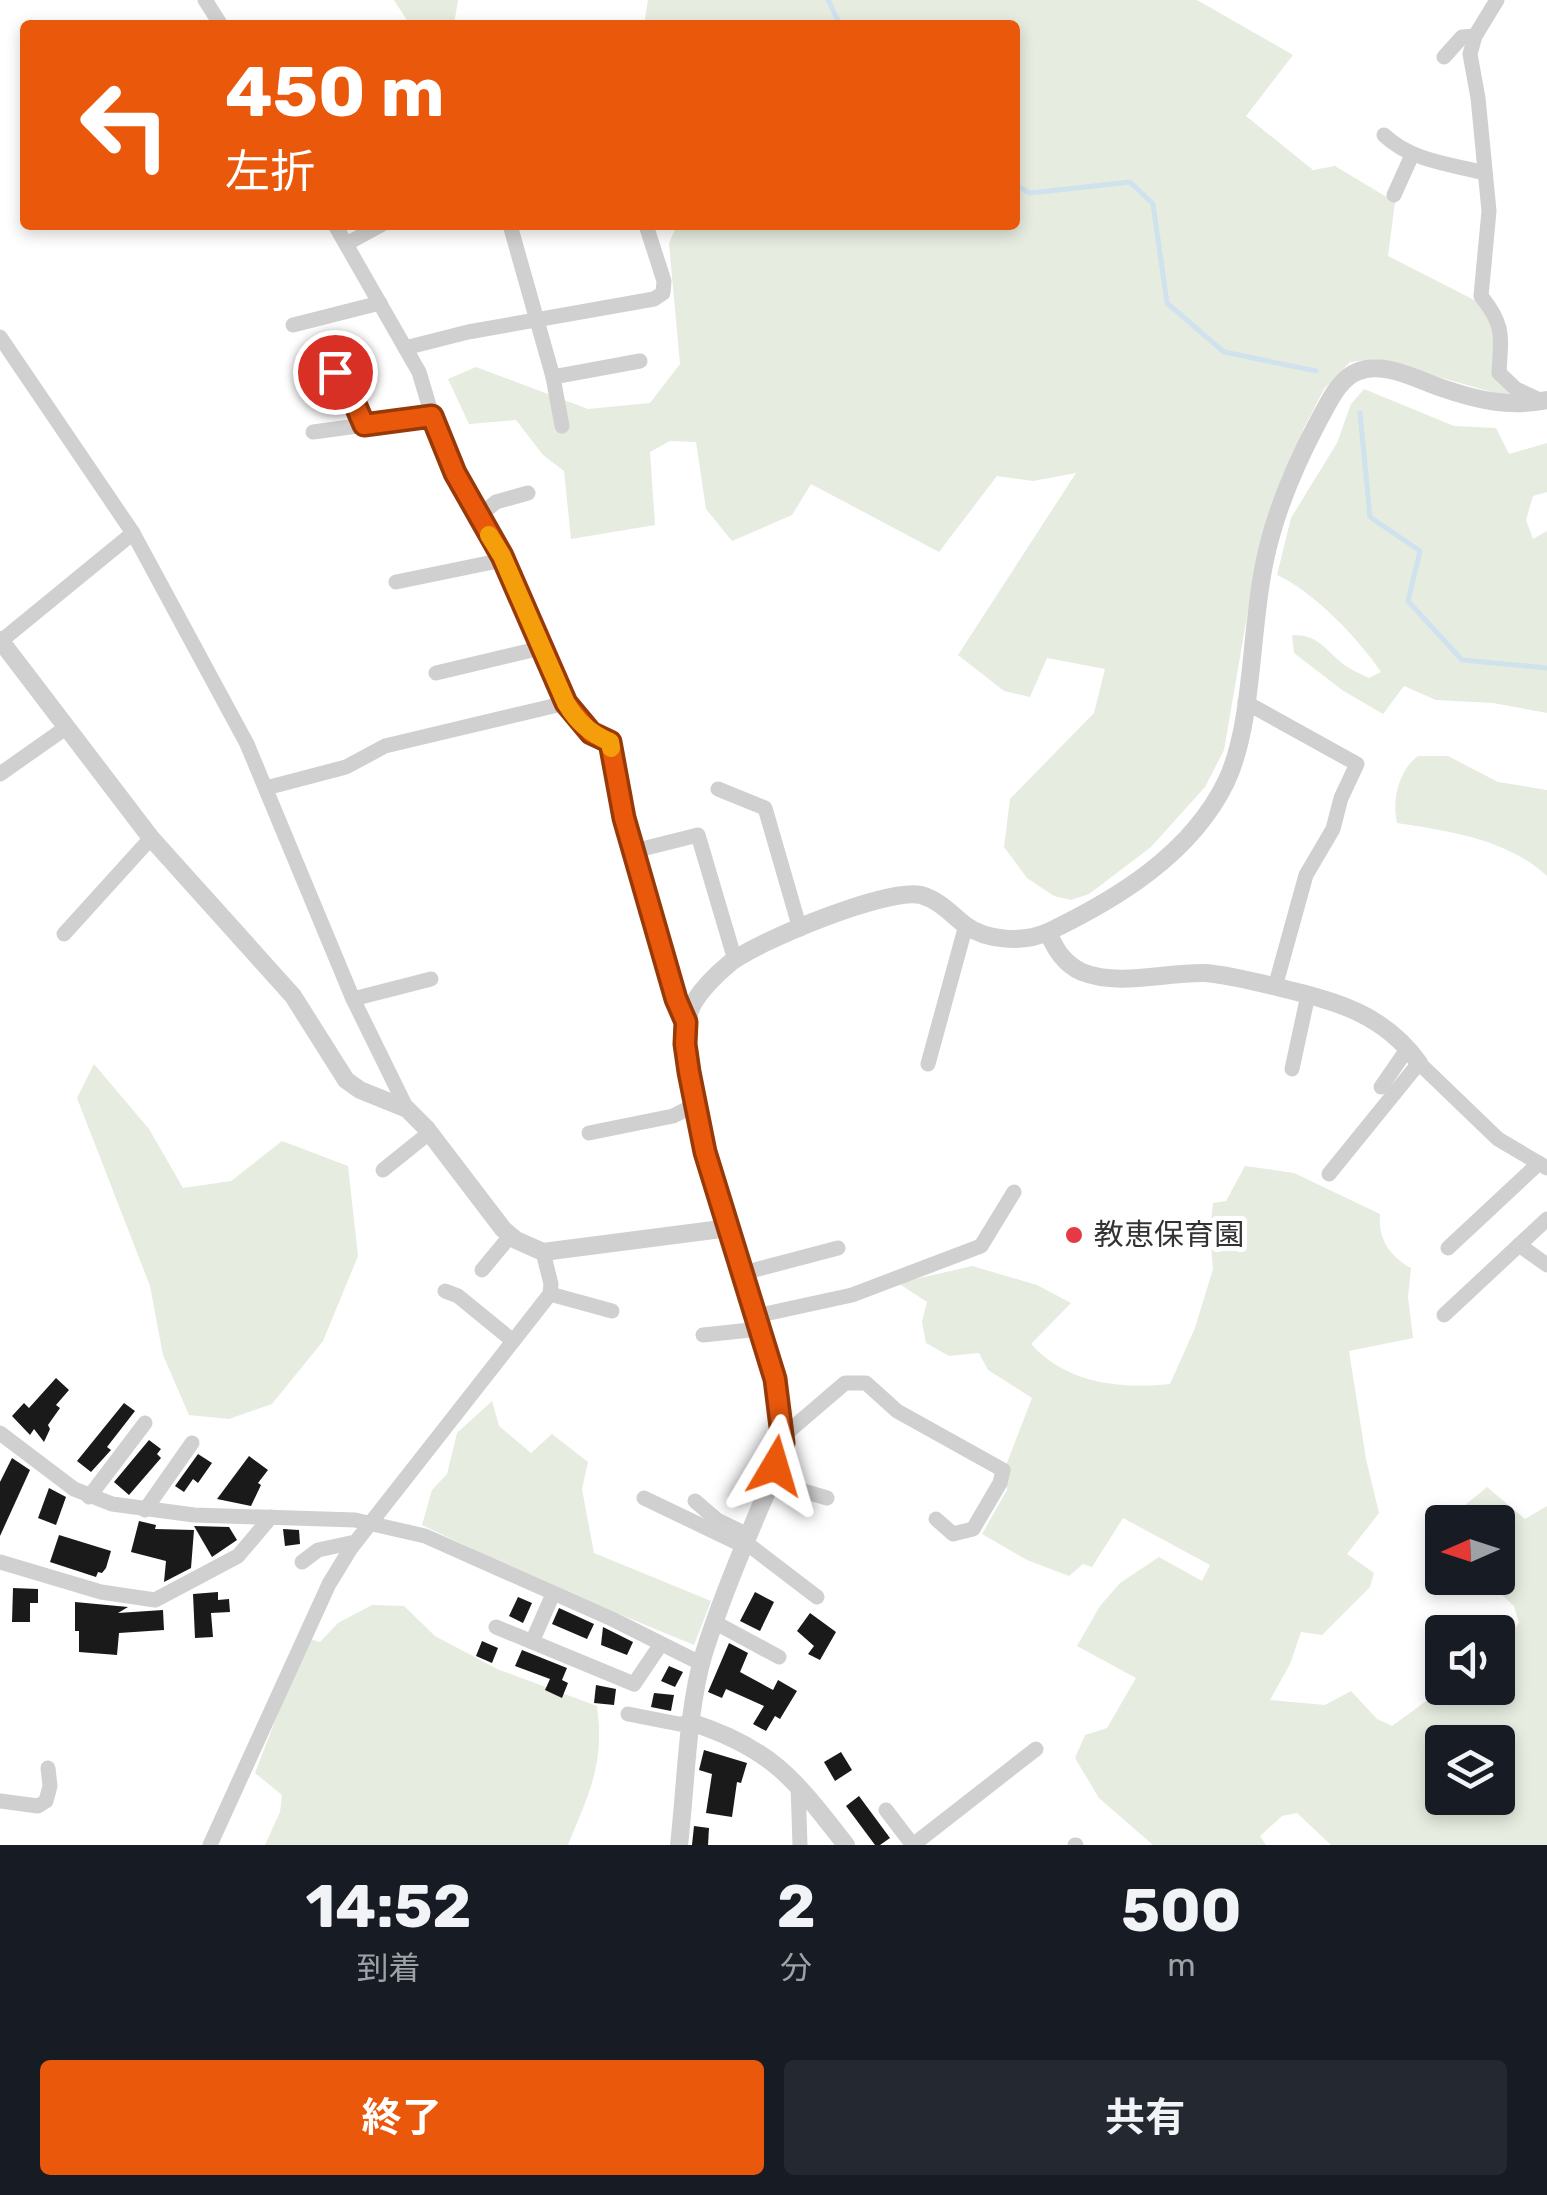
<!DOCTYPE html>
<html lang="ja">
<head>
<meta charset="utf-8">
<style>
	:root { --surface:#171b24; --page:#242831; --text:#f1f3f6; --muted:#9ea1a6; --accent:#ea580c }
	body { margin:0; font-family:Rubik,"Noto Sans JP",sans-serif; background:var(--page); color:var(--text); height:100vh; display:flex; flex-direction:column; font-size:38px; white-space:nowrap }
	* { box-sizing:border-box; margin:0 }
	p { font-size:32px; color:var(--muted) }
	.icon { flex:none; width:55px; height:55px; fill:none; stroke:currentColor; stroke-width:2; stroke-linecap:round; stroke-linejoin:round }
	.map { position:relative; height:1845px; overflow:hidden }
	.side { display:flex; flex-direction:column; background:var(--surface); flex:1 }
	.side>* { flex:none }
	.top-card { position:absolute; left:20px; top:20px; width:1000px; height:210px; border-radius:10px; box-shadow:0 5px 15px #0003; background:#ea580c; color:#fff; overflow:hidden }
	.needle { width:65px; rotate:267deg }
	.controls { position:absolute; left:1425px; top:1505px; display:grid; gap:20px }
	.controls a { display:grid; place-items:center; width:90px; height:90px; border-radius:10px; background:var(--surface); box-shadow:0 5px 15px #0003; font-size:50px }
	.pin { position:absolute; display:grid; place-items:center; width:85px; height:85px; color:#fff; margin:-42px; border:5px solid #fff; border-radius:50%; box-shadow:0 2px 10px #0007 }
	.me { position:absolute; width:110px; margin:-55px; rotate:7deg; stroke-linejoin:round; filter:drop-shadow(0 0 8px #0008) }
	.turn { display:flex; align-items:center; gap:35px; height:210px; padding:0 40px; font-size:45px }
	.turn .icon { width:130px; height:130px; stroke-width:2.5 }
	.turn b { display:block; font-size:70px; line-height:85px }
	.eta { display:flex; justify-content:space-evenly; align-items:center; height:170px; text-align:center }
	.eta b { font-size:60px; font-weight:700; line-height:70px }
	.primary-button { display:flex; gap:20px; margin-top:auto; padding:20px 40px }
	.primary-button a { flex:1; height:115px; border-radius:10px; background:var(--accent); color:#fff; font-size:40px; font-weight:700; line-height:115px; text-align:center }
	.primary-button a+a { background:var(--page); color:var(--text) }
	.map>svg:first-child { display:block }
	.green { fill:#e6ecdf; fill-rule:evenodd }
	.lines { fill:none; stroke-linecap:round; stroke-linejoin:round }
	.stream { stroke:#cfe2ee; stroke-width:5 }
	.building { fill:#1a1a1a }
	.minor { stroke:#d0d0d0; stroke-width:15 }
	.tertiary { stroke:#d0d0d0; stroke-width:18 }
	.route-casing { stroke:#983908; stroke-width:25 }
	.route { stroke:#ea580c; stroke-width:18 }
	.slow { stroke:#f59e0b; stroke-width:18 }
	.poi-dot { fill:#e63946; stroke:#fff; stroke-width:4 }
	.labels { text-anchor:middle; stroke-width:10; stroke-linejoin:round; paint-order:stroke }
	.poi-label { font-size:30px; fill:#333; stroke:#fff; text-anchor:start }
</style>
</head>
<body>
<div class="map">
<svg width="1547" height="1845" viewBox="0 0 1547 1845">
	<rect width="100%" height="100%" fill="#fff"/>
	<g class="green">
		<polygon points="394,0 458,0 454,25 410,25"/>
		<polygon points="648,0 1197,0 1293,55 1246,116 1313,170 1335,166 1395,202 1388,256 1486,306 1498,355 1512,393 1502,395 1376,359 1350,362 1324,389 1304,428 1255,570 1224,750 1205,787 1151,847 1089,894 1071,900 1054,896 1027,878 1004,847 1010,799 1094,713 1105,669 1047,658 1030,697 1004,691 958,655 1076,473 1033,481 997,476 939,552 811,484 792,515 732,541 706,509 696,442 670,441 650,452 655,525 571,539 564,471 543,455 516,420 469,424 448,379 476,367 588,409 650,403 680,364 669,243 677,225 1015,225 1015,25 644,25"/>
		<path d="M1364 389 1454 426 1496 428 1509 454 1547 443V492L1533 496 1526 520 1533 539 1547 531V713L1493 703 1436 700 1404 686 1383 714 1342 690 1294 653 1292 635C1320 634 1326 652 1346 666 1353 671 1362 674 1369 678L1381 672C1359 639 1313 591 1277 575L1291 518 1337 443 1351 404Z"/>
		<path d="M1418 756H1448L1498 782 1547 790V876C1507 839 1449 831 1397 823 1392 800 1398 771 1418 756Z"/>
		<polygon points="94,1064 149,1129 183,1188 231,1181 282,1141 348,1166 358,1256 323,1341 272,1404 229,1419 189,1415 163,1355 150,1286 77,1098"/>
		<path d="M1245 1166 1294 1173 1380 1214C1378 1240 1390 1256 1411 1268L1408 1297 1413 1338 1349 1351 1366 1459 1379 1513 1347 1554 1374 1573 1370 1587 1322 1635 1301 1632 1290 1664 1270 1700 1325 1705 1351 1691 1377 1719 1392 1726 1444 1688H1498V1648L1519 1623 1514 1606 1483 1578H1498V1522L1446 1521 1487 1487 1525 1519 1547 1506V1845H1331L1297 1813 1282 1816 1260 1836 1266 1845H1153L1099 1798 1075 1758 1085 1735 1107 1728 1136 1678 1077 1646 1100 1606 1120 1583 1159 1557 1202 1581 1210 1565 1123 1518 1092 1567 1083 1564 1069 1576 1027 1560 982 1534 1007 1490 1005 1468 1032 1398 988 1370 979 1353 949 1356 926 1343 922 1322 927 1302 898 1283 972 1266 1037 1285 1071 1303 1031 1344C1067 1384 1120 1389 1170 1384L1195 1328 1213 1269 1210 1233 1213 1203 1226 1201ZM1442 1742H1498V1798H1442Z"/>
		<polygon points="492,1401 499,1426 531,1453 552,1434 588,1462 582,1489 594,1553 711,1601 694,1645 544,1583 422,1525 432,1490 447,1474 457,1433"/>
		<path d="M372 1605 404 1606 435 1636 497 1669 597 1706C605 1764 589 1793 568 1845H265L280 1812 282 1795 255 1773 307 1638 320 1642 338 1623Z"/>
	</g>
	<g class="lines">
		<g class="stream">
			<polyline points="828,0 840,25"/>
			<polyline points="1015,185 1030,193 1130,182 1153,204 1167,303 1224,352 1316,371"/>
			<polyline points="1360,413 1370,517 1420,551 1408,601 1462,660 1547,668"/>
		</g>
	</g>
	<g class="building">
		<polygon points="56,1378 69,1390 56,1405 60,1408 48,1425 50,1429 44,1442 34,1429 30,1435 12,1416 24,1403 29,1408"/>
		<polygon points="124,1403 135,1411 107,1447 111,1450 91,1472 77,1461"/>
		<polygon points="149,1440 161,1449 157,1454 161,1458 129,1495 114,1482"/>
		<polygon points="198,1454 212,1463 198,1483 193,1479 184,1492 175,1486"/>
		<polygon points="249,1456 268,1470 258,1483 261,1485 251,1506 217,1499"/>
		<polygon points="12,1458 30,1470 0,1536 0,1482"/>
		<polygon points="49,1488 66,1497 56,1525 38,1518"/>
		<polygon points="139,1521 156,1525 155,1529 194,1530 191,1568 164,1582 166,1561 131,1552"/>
		<polygon points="194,1526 229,1527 237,1540 212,1557"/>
		<polygon points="283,1529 299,1530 300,1544 285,1546"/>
		<polygon points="59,1535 111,1551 106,1568 102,1573 98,1572 96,1577 50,1562"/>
		<polygon points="13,1588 38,1589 38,1603 30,1603 30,1622 12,1622"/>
		<polygon points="218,1592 218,1600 229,1599 230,1612 211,1613 213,1637 195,1638 193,1594"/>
		<polygon points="755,1592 774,1602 760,1631 740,1621"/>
		<polygon points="518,1597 532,1603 523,1623 509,1616"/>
		<polygon points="75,1602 128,1607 118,1613 163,1610 164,1630 119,1633 117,1655 79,1652 79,1631 75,1631"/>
		<polygon points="559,1608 594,1624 587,1639 552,1624"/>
		<polygon points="810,1613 836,1632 820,1660 808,1654 814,1646 797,1631"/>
		<polygon points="603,1627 633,1642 627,1655 601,1645"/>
		<polygon points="482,1641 498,1648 492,1663 476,1656"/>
		<polygon points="729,1643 748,1653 740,1672 773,1690 778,1680 797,1691 780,1719 775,1716 766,1731 753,1724 764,1706 726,1689 722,1698 708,1692"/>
		<polygon points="522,1650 567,1668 562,1680 568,1683 562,1698 545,1690 550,1679 515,1666"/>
		<polygon points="669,1666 683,1672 675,1687 661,1681"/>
		<polygon points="596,1685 616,1689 614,1705 594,1703"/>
		<polygon points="654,1693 674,1695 671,1711 651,1707"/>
		<polygon points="704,1750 747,1763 741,1783 737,1782 732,1817 706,1813 712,1774 699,1770"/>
		<polygon points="841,1752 852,1770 835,1781 824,1762"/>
		<polygon points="859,1796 890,1838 880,1845 875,1845 846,1806"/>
		<polygon points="694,1826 709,1828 708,1845 692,1845"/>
	</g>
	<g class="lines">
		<g class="minor">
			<polyline points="205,0 221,25"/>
			<path d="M1497 0 1475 36 1470 54 1478 98 1489 211 1481 296C1505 326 1501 336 1499 373L1516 389 1542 401"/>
			<polyline points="1444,57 1462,37 1475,36"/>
			<path d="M1384 135C1411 161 1450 164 1485 173"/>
			<polyline points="1394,195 1412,155"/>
			<polyline points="335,225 419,372 440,442 474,511 502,555 566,703 591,733 610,742 624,818 676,999 686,1022"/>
			<polyline points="510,225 553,377 562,426"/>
			<polyline points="346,244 381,225"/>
			<polyline points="293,325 380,303"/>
			<polyline points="0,337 133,533 247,744 353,999 407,1109"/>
			<polyline points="405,348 468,332 654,299 663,293 664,281 646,225"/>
			<polyline points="335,372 355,404 364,425"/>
			<polyline points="553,377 640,361"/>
			<polyline points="313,432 432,416"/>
			<polyline points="478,517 496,502 528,493"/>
			<polyline points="396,582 503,560"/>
			<polyline points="1,641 133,533"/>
			<polyline points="436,673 541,648"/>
			<polyline points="1245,702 1357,764 1341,798 1333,829 1306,875 1275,987"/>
			<polyline points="0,774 67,727"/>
			<polyline points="266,788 346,767 385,746 566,703"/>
			<polyline points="718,789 765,808 800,929"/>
			<polyline points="634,851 698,835 735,960"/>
			<polyline points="64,934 151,838"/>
			<polyline points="353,999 431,979"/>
			<polyline points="928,1064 966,925"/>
			<polyline points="1292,1069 1308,995"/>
			<polyline points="1381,1087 1408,1048"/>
			<polyline points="589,1133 673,1116 695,1105"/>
			<polyline points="383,1170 429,1133"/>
			<polyline points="1329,1174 1419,1063 1498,1139 1547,1168"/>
			<polyline points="1519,1245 1547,1265"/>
			<polyline points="1448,1248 1539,1163"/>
			<polyline points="482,1270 511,1235"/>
			<polyline points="743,1273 838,1248"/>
			<polyline points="445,1291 458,1296 513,1341"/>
			<polyline points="550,1294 612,1311"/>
			<polyline points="1444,1315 1547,1219"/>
			<polyline points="756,1316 852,1295 981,1246 1014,1192"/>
			<polyline points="703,1335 760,1329"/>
			<polyline points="0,1433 74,1489 112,1504 194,1515 355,1520 425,1536 612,1619 702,1664"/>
			<polyline points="782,1437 845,1383 866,1383 897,1411 1003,1470 1000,1483 973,1529 953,1534 936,1519"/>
			<polyline points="770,1481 827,1498"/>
			<polyline points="89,1497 145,1423"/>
			<polyline points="644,1498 744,1546"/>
			<polyline points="695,1501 717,1520 748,1535"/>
			<polyline points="145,1510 192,1443"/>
			<polyline points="745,1542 817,1597"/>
			<polyline points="0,1562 101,1592 155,1600 238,1556 271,1517"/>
			<polyline points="302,1562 318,1550 355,1542"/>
			<polyline points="716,1623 779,1657"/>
			<polyline points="496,1627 634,1684 661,1644"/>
			<polyline points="532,1642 553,1594"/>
			<polyline points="628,1714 679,1724 693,1723"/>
			<polyline points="798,1785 800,1845"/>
			<polyline points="0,1801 38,1806 46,1801 50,1786 48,1768"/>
			<polyline points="886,1810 912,1844"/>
			<polyline points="210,1845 329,1584 351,1548 550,1294 551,1284 543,1252"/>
			<polyline points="913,1845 1036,1749"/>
			<polyline points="1075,1845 1076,1845"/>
		</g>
		<g class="tertiary">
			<polyline points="0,640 151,838 293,996 346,1080 360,1090 407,1109 426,1128 503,1229 516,1240 543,1252 729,1228"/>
			<path d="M1048 932C1055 949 1064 964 1082 972 1119 987 1166 972 1205 973 1230 975 1256 982 1281 988 1336 1001 1384 1014 1419 1063"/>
			<path d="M693 1723C773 1749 796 1781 846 1845"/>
			<path d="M679 1845C686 1786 687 1709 704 1653 718 1609 736 1564 754 1522 764 1497 780 1467 783 1441 784 1427 781 1411 779 1398 765 1318 656 1064 694 1002 702 989 718 973 730 963 758 941 888 887 921 895 939 900 951 914 965 925 987 941 1023 943 1048 932 1117 899 1191 854 1226 782 1254 724 1250 626 1265 560 1275 512 1296 463 1319 420 1329 402 1339 378 1359 371 1385 361 1418 380 1442 388 1476 400 1511 408 1547 400"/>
		</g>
	</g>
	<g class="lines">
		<g class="route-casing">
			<polyline id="route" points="335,372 355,404 364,425 432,416 455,473 502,556 566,703 591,733 610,742 624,818 676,999 686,1022 685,1044 689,1072 705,1152 775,1379 783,1443 775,1466"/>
		</g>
		<use href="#route" class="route"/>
		<path class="slow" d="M489 535 502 556 566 703C577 722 590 733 610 742L611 748"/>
	</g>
	<circle class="poi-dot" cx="1074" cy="1235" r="10"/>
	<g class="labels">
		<g class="poi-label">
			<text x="1094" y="1245">教恵保育園</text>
		</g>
	</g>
</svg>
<div class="controls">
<a><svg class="needle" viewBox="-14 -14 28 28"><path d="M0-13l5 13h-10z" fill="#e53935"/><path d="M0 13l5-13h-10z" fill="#9ea1a6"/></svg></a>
<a><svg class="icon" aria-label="sound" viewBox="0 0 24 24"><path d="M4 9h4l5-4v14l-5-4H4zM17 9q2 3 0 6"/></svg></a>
<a><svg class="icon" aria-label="layers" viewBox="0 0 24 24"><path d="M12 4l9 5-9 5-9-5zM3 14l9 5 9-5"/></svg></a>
</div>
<div class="pin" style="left:335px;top:372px;background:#d93025"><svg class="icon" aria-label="arrive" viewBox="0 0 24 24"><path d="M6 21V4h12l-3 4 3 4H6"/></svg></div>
<svg class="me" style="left:775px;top:1466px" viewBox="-20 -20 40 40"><path d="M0-17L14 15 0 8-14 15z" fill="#ea580c" stroke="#fff" stroke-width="4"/></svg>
<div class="top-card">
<div class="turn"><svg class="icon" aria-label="left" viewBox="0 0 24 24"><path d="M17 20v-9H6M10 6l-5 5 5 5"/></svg><div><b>450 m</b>左折</div></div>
</div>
</div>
<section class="side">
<div class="eta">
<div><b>14:52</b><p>到着</p></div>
<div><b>2</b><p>分</p></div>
<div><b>500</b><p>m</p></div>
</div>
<div class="primary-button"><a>終了</a><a>共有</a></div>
</section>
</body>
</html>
